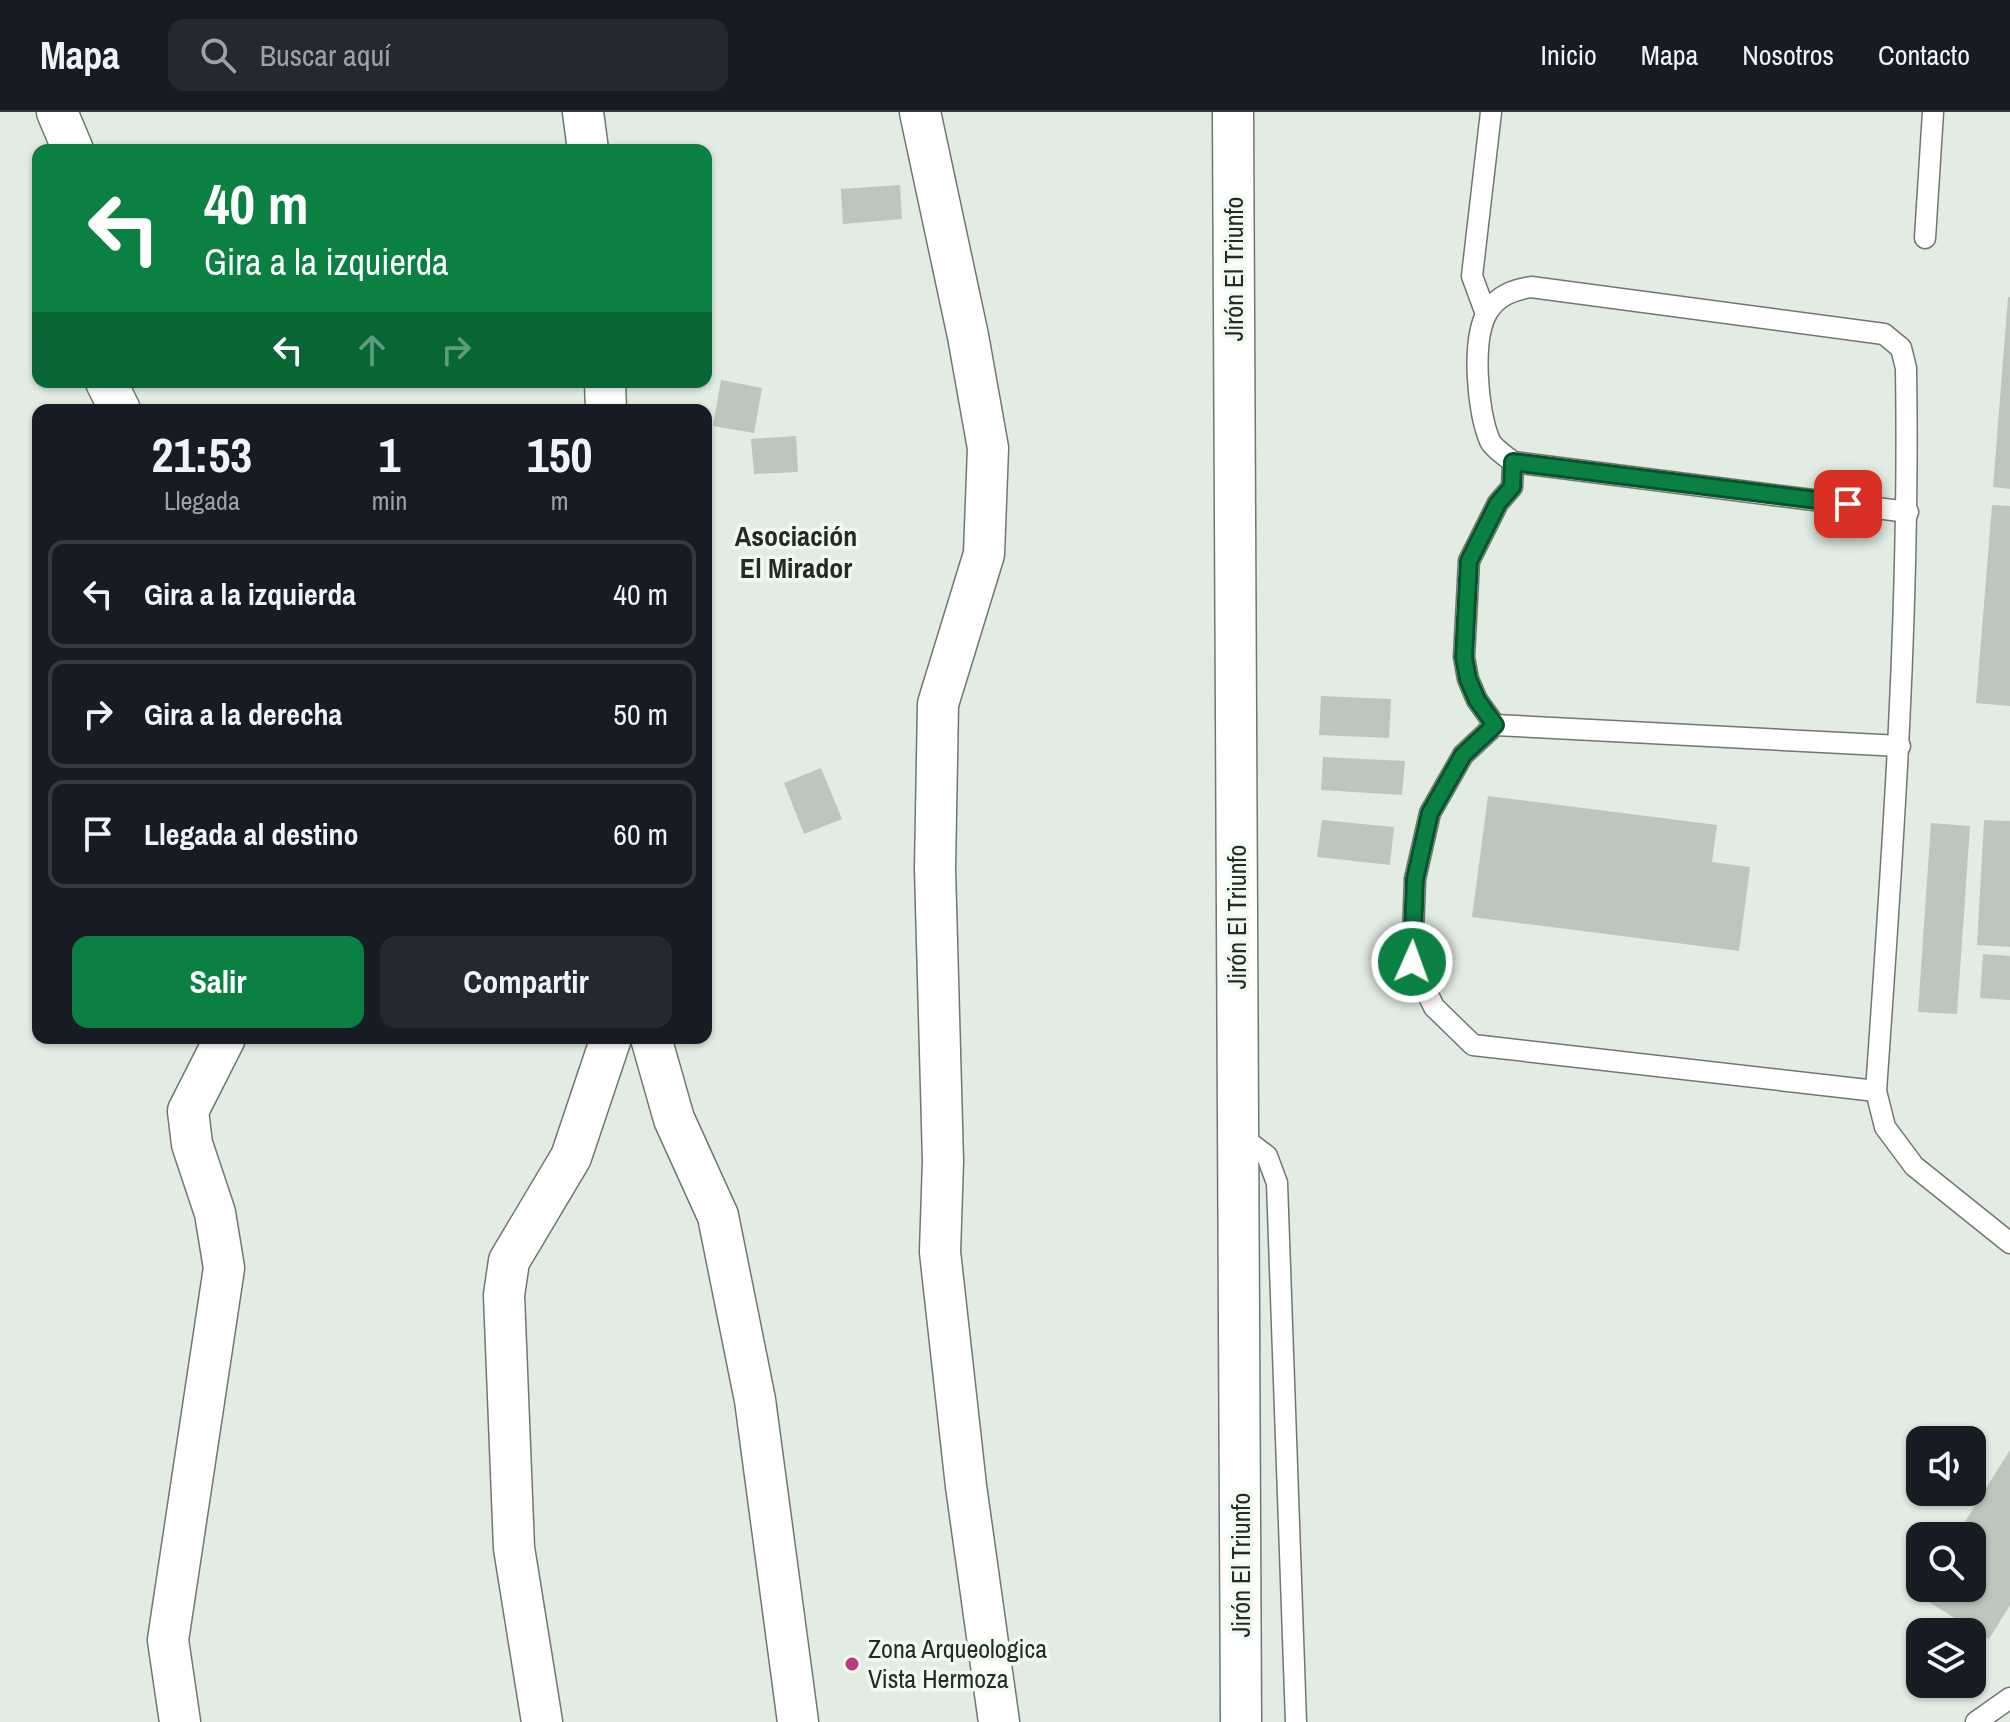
<!DOCTYPE html>
<html lang="es">
<head>
<meta charset="utf-8">
<style>
	:root { --surface:#171b24; --page:#242831; --text:#f1f3f6; --muted:#9ea1a6; --line:#363941; --accent:#0b8043 }
	body { margin:0; font-family:"Archivo Narrow",sans-serif; background:var(--page); color:var(--text); height:100vh; display:flex; flex-direction:column; font-size:30px; white-space:nowrap }
	* { box-sizing:border-box; margin:0 }
	p { font-size:26px; color:var(--muted) }
	.icon { flex:none; width:44px; height:44px; fill:none; stroke:currentColor; stroke-width:2; stroke-linecap:round; stroke-linejoin:round }
	.map { position:relative; flex:1; overflow:hidden }
	.sheet { position:absolute; left:32px; top:292px; width:680px; height:640px; display:flex; flex-direction:column; background:var(--surface); border-radius:16px; box-shadow:0 2px 6px #0004 }
	.sheet>* { flex:none }
	.top-card { position:absolute; left:32px; top:32px; width:680px; height:244px; border-radius:16px; box-shadow:0 2px 6px #0004; background:#0b8043; color:#fff; overflow:hidden }
	.tools { position:absolute; left:1906px; top:1314px; display:grid; gap:16px }
	.tools a { display:grid; place-items:center; width:80px; height:80px; border-radius:16px; background:var(--surface); box-shadow:0 2px 6px #0004; font-size:40px }
	.pin { position:absolute; display:grid; place-items:center; width:68px; height:68px; color:#fff; margin:-34px; border-radius:16px; box-shadow:0 4px 12px #0006 }
	.me { position:absolute; width:88px; margin:-44px; rotate:2deg; stroke-linejoin:round; filter:drop-shadow(0 0 6px #0008) }
	.turn { display:flex; align-items:center; gap:28px; height:168px; padding:0 40px; font-size:36px }
	.turn .icon { width:104px; height:104px; stroke-width:2.5 }
	.turn b { display:block; font-size:56px; line-height:68px }
	.lanes { display:flex; align-items:center; height:76px; padding:0 40px; background:#0003; justify-content:center; gap:40px; direction:ltr }
	.lanes .off { opacity:.35 }
	.eta { display:flex; justify-content:space-evenly; align-items:center; height:136px; text-align:center }
	.eta b { font-size:48px; font-weight:700; line-height:56px }
	.button { display:flex; gap:16px; margin-top:auto; padding:16px 40px }
	.button a { flex:1; height:92px; border-radius:16px; background:var(--accent); color:#fff; font-size:32px; font-weight:700; line-height:92px; text-align:center }
	.button a+a { background:var(--page); color:var(--text) }
	ul { padding:0; list-style:none }
	li { display:flex; align-items:center; gap:24px; height:108px; margin:0 16px 12px; padding:0 24px; border:4px solid var(--line); border-radius:16px }
	li div { flex:1 }
	li b { display:block; font-size:30px }
	li em { font-style:normal }
	header { display:flex; align-items:center; gap:48px; box-sizing:border-box; height:112px; padding:0 40px; background:var(--surface); border-bottom:2px solid var(--line) }
	header strong { font-size:38px }
	nav { display:flex; gap:44px; margin-inline-start:auto; font-size:28px }
	.search { width:560px; height:72px; background:var(--page); display:flex; align-items:center; gap:20px; box-sizing:border-box; padding:0 28px; border-radius:16px; color:var(--muted); font-size:30px }
	.map>svg:first-child { display:block }
	.building { fill:#bcc6bd }
	.lines { fill:none; stroke-linecap:round; stroke-linejoin:round }
	.lane-casing { stroke:#6f7770; stroke-width:23 }
	.street-casing { stroke:#6f7770; stroke-width:43 }
	.lane { stroke:#fff; stroke-width:20 }
	.street { stroke:#fff; stroke-width:40 }
	.route-casing { stroke:#07532c; stroke-width:20 }
	.route { stroke:#0b8043; stroke-width:14 }
	.poi-dot { fill:#ba3982; stroke:#f0faf0; stroke-width:3 }
	.labels { text-anchor:middle; stroke-width:7; stroke-linejoin:round; paint-order:stroke }
	.street-label { font-size:26px; fill:#262a27; stroke:#f0faf0 }
	.poi-label { font-size:26px; fill:#262a27; stroke:#f0faf0; text-anchor:start }
	.neighbourhood-label { font-size:28px; font-weight:bold; fill:#262a27; stroke:#f0faf0 }
</style>
</head>
<body>
<header>
<strong>Mapa</strong>
<div class="search"><svg class="icon" aria-label="search" viewBox="0 0 24 24"><circle cx="10" cy="10" r="6"/><path d="M15 15l6 6"/></svg>Buscar aquí</div>
<nav><a>Inicio</a><a>Mapa</a><a>Nosotros</a><a>Contacto</a></nav>
</header>
<div class="map">
<svg width="2010" height="1610" viewBox="0 0 2010 1610">
	<rect width="100%" height="100%" fill="#e2ece3"/>
	<g class="building">
		<polygon points="900,73 902,107 843,112 841,77"/>
		<polygon points="2008,185 2010,185 2010,377 1993,375"/>
		<polygon points="721,268 762,276 754,321 713,314"/>
		<polygon points="796,324 798,360 754,362 751,327"/>
		<polygon points="1992,393 2010,394 2010,594 1976,591"/>
		<polygon points="1321,584 1391,587 1389,626 1319,623"/>
		<polygon points="1323,645 1405,649 1402,683 1321,678"/>
		<polygon points="821,656 842,707 804,722 784,671"/>
		<polygon points="1488,684 1717,713 1712,750 1750,755 1739,839 1472,805"/>
		<polygon points="1322,708 1394,715 1390,753 1317,745"/>
		<polygon points="1984,708 2010,709 2010,835 1977,833"/>
		<polygon points="1931,711 1970,714 1957,902 1918,900"/>
		<polygon points="1983,842 2010,844 2010,888 1980,886"/>
		<polygon points="2010,1338 2010,1493 1989,1527 1919,1484 1923,1476 1972,1476 1972,1424 1956,1424"/>
	</g>
	<g class="lines">
		<g class="lane-casing">
			<g id="lane">
				<polyline points="1925,126 1933,0"/>
				<polyline points="1486,202 1472,164 1491,0"/>
				<path d="M1908 400 1513 350C1506 344 1494 337 1490 329 1477 300 1471 226 1488 199 1499 183 1513 178 1531 175L1884 222 1901 236 1906 256C1910 498 1893 737 1876 979L1885 1015 1914 1054 2010 1131"/>
				<polyline points="1495,613 1477,588 1468,567 1464,545 1469,449 1498,391 1512,375 1513,350"/>
				<polyline points="1876,979 1473,933 1434,895 1412,850 1415,767 1430,701 1463,643 1495,613 1900,634"/>
				<polyline points="1238,1022 1267,1044 1277,1071 1296,1610"/>
				<polyline points="1976,1610 2010,1586"/>
			</g>
		</g>
		<g class="street-casing">
			<g id="street">
				<polyline points="57,0 73,38"/>
				<polyline points="583,0 588,38"/>
				<polyline points="920,0 968,224 988,336 984,442 938,592 935,757 943,1049 940,1140 966,1374 999,1610"/>
				<polyline points="1233,0 1241,1610"/>
				<polyline points="106,270 120,298"/>
				<polyline points="605,270 606,298"/>
				<polyline points="651,926 674,1007 718,1104 755,1288 798,1610"/>
				<polyline points="180,1610 168,1528 224,1156 215,1101 192,1032 188,999 225,926"/>
				<polyline points="542,1610 514,1436 504,1183 509,1149 571,1045 611,926"/>
			</g>
		</g>
		<use href="#lane" class="lane"/>
		<use href="#street" class="street"/>
	</g>
	<g class="lines">
		<g class="route-casing">
			<polyline id="route" points="1412,850 1415,767 1430,701 1463,643 1495,613 1477,588 1468,567 1464,545 1469,449 1498,391 1512,375 1513,350 1848,392"/>
		</g>
		<use href="#route" class="route"/>
	</g>
	<circle class="poi-dot" cx="852" cy="1552" r="8"/>
	<g class="labels">
		<g class="street-label">
			<text transform="translate(1234 157) rotate(-90)" y="9">Jirón El Triunfo</text>
			<text transform="translate(1237 805) rotate(-90)" y="9">Jirón El Triunfo</text>
			<text transform="translate(1241 1453) rotate(-90)" y="9">Jirón El Triunfo</text>
		</g>
		<g class="poi-label">
			<text x="868" y="1546">Zona Arqueologica<tspan x="868" dy="30">Vista Hermoza</tspan></text>
		</g>
		<g class="neighbourhood-label">
			<text x="796" y="434">Asociación<tspan x="796" dy="32">El Mirador</tspan></text>
		</g>
	</g>
</svg>
<div class="tools">
<a><svg class="icon" aria-label="sound" viewBox="0 0 24 24"><path d="M4 9h4l5-4v14l-5-4H4zM17 9q2 3 0 6"/></svg></a>
<a><svg class="icon" aria-label="search" viewBox="0 0 24 24"><circle cx="10" cy="10" r="6"/><path d="M15 15l6 6"/></svg></a>
<a><svg class="icon" aria-label="layers" viewBox="0 0 24 24"><path d="M12 4l9 5-9 5-9-5zM3 14l9 5 9-5"/></svg></a>
</div>
<div class="pin" style="left:1848px;top:392px;background:#d93025"><svg class="icon" aria-label="arrive" viewBox="0 0 24 24"><path d="M6 21V4h12l-3 4 3 4H6"/></svg></div>
<svg class="me" style="left:1412px;top:850px" viewBox="-20 -20 40 40"><circle r="17" fill="#0b8043" stroke="#fff" stroke-width="3"/><path d="M0-11L8 9 0 5-8 9z" fill="#fff"/></svg>
<div class="top-card">
<div class="turn"><svg class="icon" aria-label="left" viewBox="0 0 24 24"><path d="M17 20v-9H6M10 6l-5 5 5 5"/></svg><div><b>40 m</b>Gira a la izquierda</div></div>
<div class="lanes"><svg class="icon" aria-label="left" viewBox="0 0 24 24"><path d="M17 20v-9H6M10 6l-5 5 5 5"/></svg><svg class="icon off" aria-label="ahead" viewBox="0 0 24 24"><path d="M12 20V5M6 11l6-6 6 6"/></svg><svg class="icon off" aria-label="right" viewBox="0 0 24 24"><path d="M7 20v-9h11M14 6l5 5-5 5"/></svg></div>
</div>
<section class="sheet">
<div class="eta">
<div><b>21:53</b><p>Llegada</p></div>
<div><b>1</b><p>min</p></div>
<div><b>150</b><p>m</p></div>
</div>
<ul>
<li><svg class="icon" aria-label="left" viewBox="0 0 24 24"><path d="M17 20v-9H6M10 6l-5 5 5 5"/></svg><div><b>Gira a la izquierda</b></div><em>40 m</em></li>
<li><svg class="icon" aria-label="right" viewBox="0 0 24 24"><path d="M7 20v-9h11M14 6l5 5-5 5"/></svg><div><b>Gira a la derecha</b></div><em>50 m</em></li>
<li><svg class="icon" aria-label="arrive" viewBox="0 0 24 24"><path d="M6 21V4h12l-3 4 3 4H6"/></svg><div><b>Llegada al destino</b></div><em>60 m</em></li>
</ul>
<div class="button"><a>Salir</a><a>Compartir</a></div>
</section>
</div>
</body>
</html>
